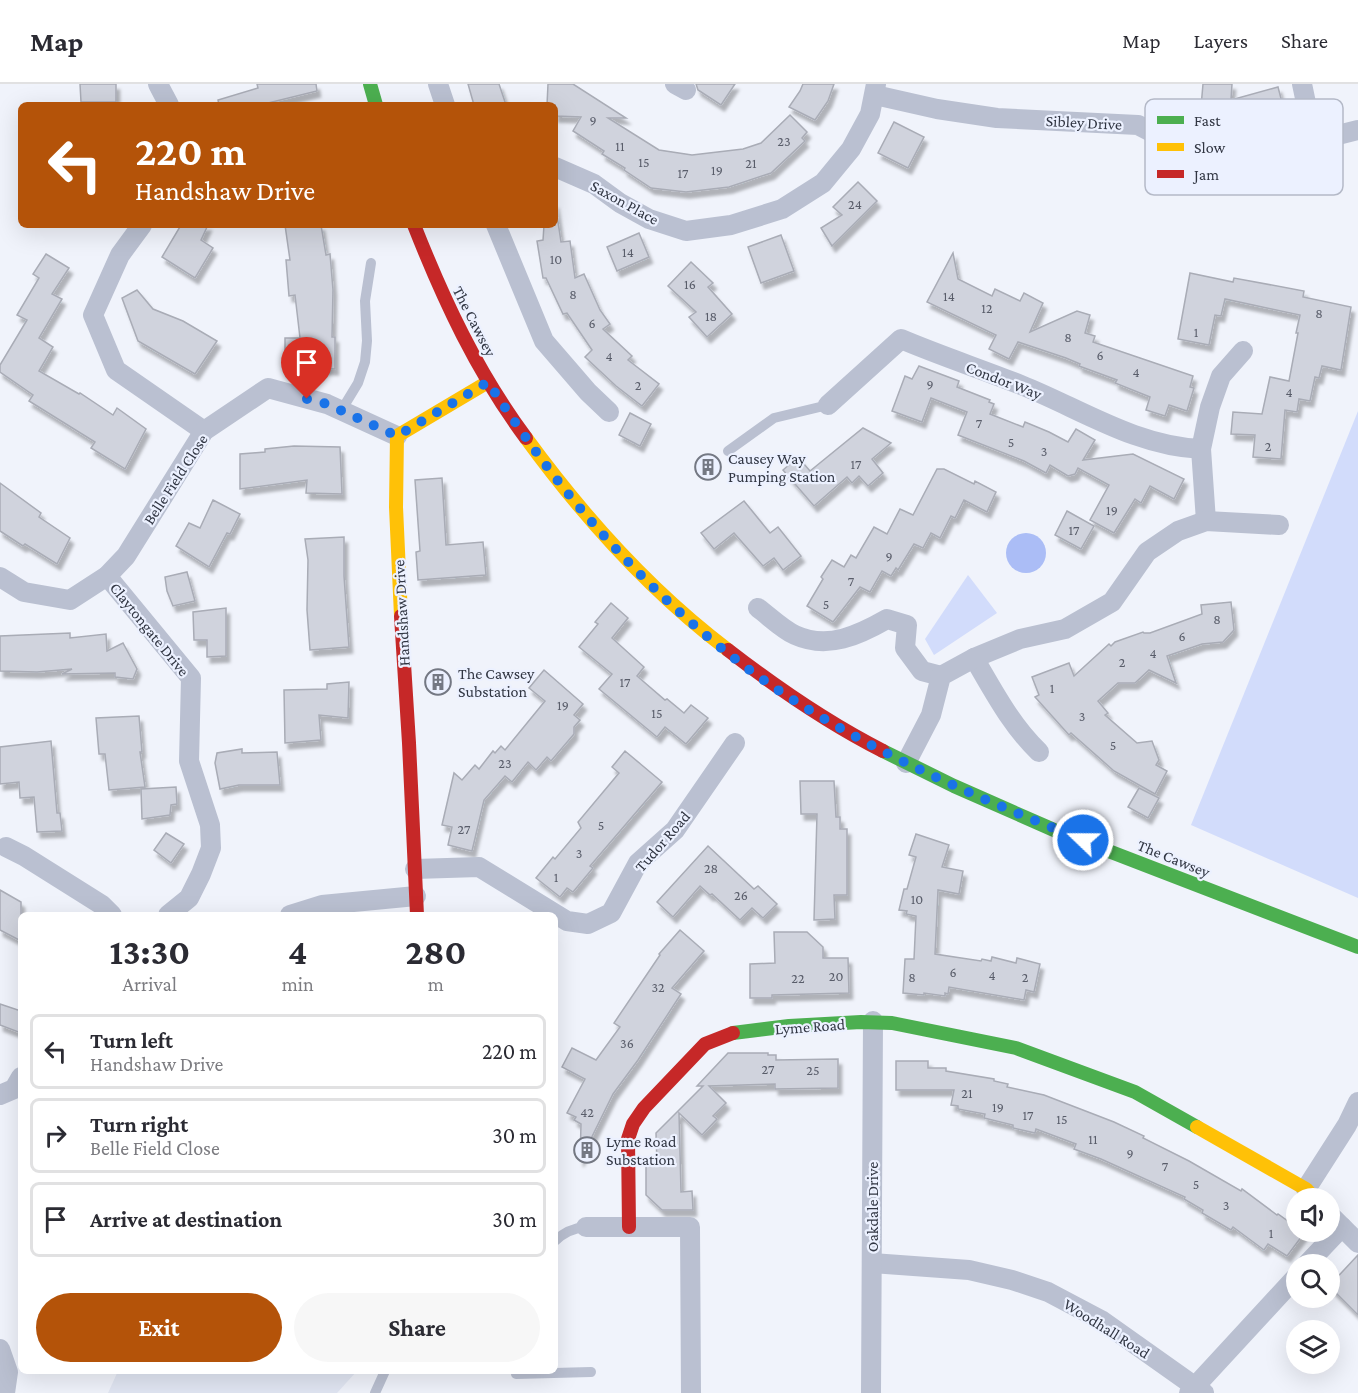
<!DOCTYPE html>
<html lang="en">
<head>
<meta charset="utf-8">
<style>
	:root { --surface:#fff; --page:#f7f7f7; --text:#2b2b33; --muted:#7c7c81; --line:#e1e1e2; --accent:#b45309 }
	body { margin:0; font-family:"Crimson Pro",serif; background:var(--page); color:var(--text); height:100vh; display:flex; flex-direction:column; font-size:22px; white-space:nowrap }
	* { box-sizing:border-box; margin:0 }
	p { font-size:20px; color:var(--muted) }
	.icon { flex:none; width:33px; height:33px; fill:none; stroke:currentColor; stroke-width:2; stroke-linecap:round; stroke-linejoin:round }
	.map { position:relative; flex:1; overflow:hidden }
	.side { position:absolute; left:18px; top:828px; width:540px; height:462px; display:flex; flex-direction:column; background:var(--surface); border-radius:9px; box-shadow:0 6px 24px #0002 }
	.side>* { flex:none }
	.hud { position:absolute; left:18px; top:18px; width:540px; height:126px; border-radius:9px; box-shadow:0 6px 24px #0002; background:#b45309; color:#fff; overflow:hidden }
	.tools { position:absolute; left:1286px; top:1104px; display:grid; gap:12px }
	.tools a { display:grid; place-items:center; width:54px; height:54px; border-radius:50%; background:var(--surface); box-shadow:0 6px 24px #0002; font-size:30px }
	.pin { position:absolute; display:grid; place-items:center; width:51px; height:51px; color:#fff; margin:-62px -26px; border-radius:50% 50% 50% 0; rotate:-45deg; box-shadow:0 0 6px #0007 }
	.pin .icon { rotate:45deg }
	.me { position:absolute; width:66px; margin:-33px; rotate:292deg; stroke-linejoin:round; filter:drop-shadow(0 0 4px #0008) }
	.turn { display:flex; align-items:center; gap:21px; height:126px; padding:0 18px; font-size:27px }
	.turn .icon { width:78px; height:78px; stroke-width:2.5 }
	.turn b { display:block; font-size:42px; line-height:51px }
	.eta { display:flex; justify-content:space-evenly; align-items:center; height:102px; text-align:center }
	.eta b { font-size:36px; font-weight:700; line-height:42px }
	.button { display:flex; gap:12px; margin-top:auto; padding:12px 18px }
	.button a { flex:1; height:69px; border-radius:36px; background:var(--accent); color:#fff; font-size:24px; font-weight:700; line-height:69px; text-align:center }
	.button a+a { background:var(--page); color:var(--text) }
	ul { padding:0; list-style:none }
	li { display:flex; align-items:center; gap:18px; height:75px; margin:0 12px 9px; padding:0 6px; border:3px solid var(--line); border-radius:9px }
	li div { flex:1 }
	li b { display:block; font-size:22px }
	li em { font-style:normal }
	header { display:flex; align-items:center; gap:36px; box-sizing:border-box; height:84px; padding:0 30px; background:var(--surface); border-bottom:2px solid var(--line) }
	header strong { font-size:28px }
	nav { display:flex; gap:33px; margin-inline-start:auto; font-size:21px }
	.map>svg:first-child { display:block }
	.built { fill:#e1e6f3 }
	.green { fill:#d2dcfb }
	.water { fill:#abbdf6 }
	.building { fill:#d0d3dd; stroke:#a9acb6; stroke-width:1.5; filter:url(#shadow) }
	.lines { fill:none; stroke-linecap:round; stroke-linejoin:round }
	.lane { stroke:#bac0d1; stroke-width:10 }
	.street { stroke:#bac0d1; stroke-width:20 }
	.fast { stroke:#4caf50; stroke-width:14 }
	.slow { stroke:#ffc107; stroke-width:14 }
	.jam { stroke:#c62828; stroke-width:14 }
	.route { stroke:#1a73e8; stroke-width:10; stroke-dasharray:0 18 }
	.labels { text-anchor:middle; stroke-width:4.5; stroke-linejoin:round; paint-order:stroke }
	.number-label { font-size:14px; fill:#595d6a }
	.street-label { font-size:16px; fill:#313643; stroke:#ecf1ff }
	.poi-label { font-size:16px; fill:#313643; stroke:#ecf1ff; text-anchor:start }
	.key { fill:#ecf1ff; stroke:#b4b9c7; stroke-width:1.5 }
	.key-label { font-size:16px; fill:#313643 }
</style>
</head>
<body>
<header>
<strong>Map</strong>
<nav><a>Map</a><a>Layers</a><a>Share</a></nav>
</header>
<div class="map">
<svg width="1358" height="1309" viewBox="0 0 1358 1309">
	<defs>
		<filter id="shadow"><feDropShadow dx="3.5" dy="6" stdDeviation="1.5" flood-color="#0004"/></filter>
	</defs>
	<rect width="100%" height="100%" fill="#f0f3fb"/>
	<polygon class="built" points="118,1287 357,1287 337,1309 108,1309"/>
	<g class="green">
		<polygon points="1358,327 1358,814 1191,741"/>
		<polygon points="968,491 997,529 934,571 925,555"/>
	</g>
	<circle class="water" cx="1026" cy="469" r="20"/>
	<g class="building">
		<polygon points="80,0 116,0 116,18 81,18"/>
		<polygon points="257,0 316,0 317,7 260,21 219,21 218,16 258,4"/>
		<polygon points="468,0 499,0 506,21 474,21"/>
		<polygon points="548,0 573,0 626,34 608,34 659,66 692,71 743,65 761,59 790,31 807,48 802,54 805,57 771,89 729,103 686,108 651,104 624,86 625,84 602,70 604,67 573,47 581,33 555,32 555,21 547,21"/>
		<polygon points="696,0 735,0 721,21 698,6"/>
		<polygon points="803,0 834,0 828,17 815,36 789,23 800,7"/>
		<polygon points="1203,0 1232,0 1231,16 1278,3 1286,34 1252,43 1249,28 1207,26 1207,23 1201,23"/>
		<polygon points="894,38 924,53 908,84 878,69"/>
		<polygon points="858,98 877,117 832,162 821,144 842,131 833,123"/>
		<polygon points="555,118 561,158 570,157 575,194 584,190 600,226 610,240 603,245 632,272 628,276 659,300 642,322 616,302 585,273 592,266 567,229 563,230 546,194 543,194 537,157 543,156 544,141 555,141"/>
		<polygon points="181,141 208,141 201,156 213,164 195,194 162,173"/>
		<polygon points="285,141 321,141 326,171 330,170 333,206 332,253 335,253 335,285 285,283 285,254 300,254 295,211 289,212 286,176 290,176"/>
		<polygon points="639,149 649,173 617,187 607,163"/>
		<polygon points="781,151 794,187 761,199 748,163"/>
		<polygon points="953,169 958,195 992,212 995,205 1020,217 1024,209 1043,219 1030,248 1077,227 1090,231 1085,249 1095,252 1093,258 1193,292 1190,303 1194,304 1187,327 1169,321 1165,332 1146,326 1150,313 1115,299 1117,296 1079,282 1080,280 1066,274 1018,258 1009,275 989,265 996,251 927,218"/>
		<polygon points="46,170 69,184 52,210 62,215 39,254 53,263 39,287 79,310 80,309 113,331 117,324 146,345 125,385 91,364 95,358 29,317 33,311 0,288 0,281 27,236 17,231 39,194 33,190"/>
		<polygon points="691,178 713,199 708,203 732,230 707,253 689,233 696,228 668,202"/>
		<polygon points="1190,189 1233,198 1234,194 1304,207 1303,213 1351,223 1341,286 1322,282 1319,294 1315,293 1310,317 1299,315 1297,328 1285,326 1281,375 1253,373 1255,351 1231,350 1233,328 1262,330 1270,293 1289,297 1298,249 1296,249 1300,231 1225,215 1221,232 1215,231 1209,261 1178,255"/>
		<polygon points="137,206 153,225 183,237 217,257 195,290 138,257 122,214"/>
		<polygon points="919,282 959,297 957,303 990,316 989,318 994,320 990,330 1023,343 1025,338 1049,348 1068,358 1076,345 1095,356 1083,376 1133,370 1184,395 1174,415 1150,402 1141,419 1135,415 1114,449 1090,436 1109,401 1078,384 1075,390 1068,392 1050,381 1046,389 1024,377 958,351 967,328 931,314 922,338 892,327 905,292 912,295"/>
		<polygon points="630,329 651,340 640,362 619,351"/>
		<polygon points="863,344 891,359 872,375 883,389 868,402 859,392 852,399 847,393 814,422 783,386 798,373 810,387"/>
		<polygon points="294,362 340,363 342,410 306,409 307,396 240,405 240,370 265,368 265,365"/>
		<polygon points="937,385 944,385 974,400 975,397 996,408 987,428 964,416 955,434 951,432 940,454 931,449 923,464 914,460 898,486 896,484 891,492 882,487 870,508 860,503 833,538 807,522 823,495 821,493 832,476 844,483 851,471 856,474 874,443 887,450 900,425 913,431"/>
		<polygon points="442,394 446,461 483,458 486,491 418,496 416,468 420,467 415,396"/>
		<polygon points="0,399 41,429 39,433 70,454 57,480 25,460 23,462 0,447"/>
		<polygon points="213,416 240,430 230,450 227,449 209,483 176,462 189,439 200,444"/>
		<polygon points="744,417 770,449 778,443 801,472 783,486 774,474 763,482 734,449 714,465 701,449"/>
		<polygon points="1067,427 1094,442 1081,465 1055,451"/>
		<polygon points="344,453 344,492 349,563 310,566 307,526 308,476 305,455"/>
		<polygon points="187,488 195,517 173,522 167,507 165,493"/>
		<polygon points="1231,518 1234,546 1223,558 1202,560 1167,572 1176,599 1149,586 1135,599 1118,599 1098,617 1108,629 1105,631 1137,659 1152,657 1159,676 1156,681 1167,687 1155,710 1114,687 1071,649 1069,651 1035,613 1039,611 1032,593 1069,579 1074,592 1109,560 1111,562 1115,558 1143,548 1144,549 1150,549 1202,530 1201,521"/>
		<polygon points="611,519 628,534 612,554 644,583 637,592 665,616 667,615 684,629 691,621 708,634 686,660 665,643 657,653 599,605 612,590 579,563 598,540 595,538"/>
		<polygon points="226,524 226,572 207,573 207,556 194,556 193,528"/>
		<polygon points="70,549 70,554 106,550 107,567 123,559 137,585 133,595 115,593 115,589 62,590 72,585 37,588 0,587 0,552"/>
		<polygon points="544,586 583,620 574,631 580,636 574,643 574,650 551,677 547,673 536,686 528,678 512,698 505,692 484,716 472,767 448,761 452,743 442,741 454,689 462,696 475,681 479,685 493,667 495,669 501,662 505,666 545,617 529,604"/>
		<polygon points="349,598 348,634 319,631 321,656 285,659 284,606 327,605 327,600"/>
		<polygon points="139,632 142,668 140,668 145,703 109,706 105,670 99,670 96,634"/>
		<polygon points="51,657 57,729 60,729 62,747 37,748 34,713 20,714 19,698 0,700 0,663"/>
		<polygon points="242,665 242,669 277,668 280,701 239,701 220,705 215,679 217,669"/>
		<polygon points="625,667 662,698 590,782 593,784 573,808 567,804 560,813 536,794 553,773 555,775 581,744 578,738 619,689 612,683"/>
		<polygon points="800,697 834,697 836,733 840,733 840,745 847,745 847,811 834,811 835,835 814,836 817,730 801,730"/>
		<polygon points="176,703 177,720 171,721 170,731 142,735 141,705"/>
		<polygon points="1139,704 1159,714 1148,734 1128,723"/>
		<polygon points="166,749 184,760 171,779 154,766"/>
		<polygon points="916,750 949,761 942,783 963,787 959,810 938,806 935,870 981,877 982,875 991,877 992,873 1016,879 1017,874 1040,880 1034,908 1026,906 1024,916 949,903 948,910 945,909 945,912 924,909 924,911 903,909 905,875 914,875 916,832 906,830 907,827 899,826 904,805 907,805 916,773 909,771"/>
		<polygon points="708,762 754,805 758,802 777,820 763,834 752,824 740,836 712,810 710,811 700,802 673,833 657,818"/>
		<polygon points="0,806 21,818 21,857 0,846"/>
		<polygon points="680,846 704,867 672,904 681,910 638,976 613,1010 580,1077 581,1040 574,1036 576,1033 567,1029 585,995 562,983 572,964 596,976 620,943 614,939 660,871 659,870"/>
		<polygon points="774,848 807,848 823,863 823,874 848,874 849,909 772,911 772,914 750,914 750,880 775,879"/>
		<polygon points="0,920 21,927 21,949 0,941"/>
		<polygon points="728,969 768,969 768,971 776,971 776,976 838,975 838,1004 775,1005 775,1000 709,1002 726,1019 713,1032 717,1035 702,1051 679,1029 681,1108 692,1107 693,1126 662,1126 646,1111 646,1080 657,1080 656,1049 703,1002 697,1002"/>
		<polygon points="896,977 928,977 928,984 946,984 946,987 994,995 994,997 1008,1000 1007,1003 1044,1011 1114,1038 1144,1052 1143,1054 1189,1077 1241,1107 1242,1105 1277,1131 1278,1130 1296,1143 1296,1148 1305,1148 1287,1172 1268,1160 1264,1166 1233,1143 1231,1146 1202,1129 1203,1126 1184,1115 1185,1113 1101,1075 1074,1065 1076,1060 1036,1045 1035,1049 1013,1044 1013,1041 984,1034 985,1030 958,1025 958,1022 951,1021 954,1006 896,1006"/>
		<polygon points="1358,1171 1358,1231 1329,1202"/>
	</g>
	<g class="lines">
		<g class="lane">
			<polyline points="341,327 358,299 365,278 367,257 365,217 371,179"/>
			<polyline points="728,367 774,334 828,321"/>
			<path d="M555 1157C564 1148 573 1144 586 1143"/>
			<polyline points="516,1287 516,1290 591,1288"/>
			<polyline points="375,1309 385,1287"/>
		</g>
		<g class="street">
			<polyline points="158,0 169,21"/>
			<polyline points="438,0 445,21"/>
			<polyline points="675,0 686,6"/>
			<polyline points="1302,0 1314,57"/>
			<polyline points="875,11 937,25 997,34 1138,41 1196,71 1226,72 1257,67 1314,57 1358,46"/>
			<polyline points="555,83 594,100 620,119 649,135 686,147 731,141 782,125 823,99 851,65 870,30 876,0"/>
			<polyline points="142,141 120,171 93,231 116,286 204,347"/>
			<polyline points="496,141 544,257 588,308 609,328"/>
			<path d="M828 321 901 255C941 272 981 285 1021 301 1081 325 1135 362 1201 365"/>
			<polyline points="1206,437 1201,365 1210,323 1221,292 1243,267"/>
			<polyline points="107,492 191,594 189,677 210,741 211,764 201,790 189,814 168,831"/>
			<polyline points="0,493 24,508 70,516 107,492 126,472 204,347 268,304 327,320 397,352"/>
			<path d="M758 524C769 532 782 545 795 551 828 566 859 551 887 535L907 541 905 564 922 587 941 592"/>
			<path d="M974 574C994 608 1011 641 1039 668"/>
			<polyline points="906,679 931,631 941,592 974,574 1020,555 1065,545 1112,518 1147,468 1178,447 1206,437 1279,441"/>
			<polyline points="6,763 24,772 102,821 112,831"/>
			<polyline points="415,785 479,783 567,837 588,840 611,829 638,779 675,746 735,659"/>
			<polyline points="290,831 322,821 416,812"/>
			<polyline points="0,1011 14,1005 21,993"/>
			<polyline points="1306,1105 1347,1041 1358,1018"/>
			<polyline points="1329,1130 1358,1159"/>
			<polyline points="586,1143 690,1143 691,1309"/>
			<polyline points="872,1179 969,1186 1012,1196 1048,1208 1101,1236 1204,1309"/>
			<polyline points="1307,1180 1342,1143"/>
			<polyline points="0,1265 8,1288 5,1309"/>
			<polyline points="871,1309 873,937"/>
			<polyline points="1189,1309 1296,1193"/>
		</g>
		<g class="fast">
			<polyline points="370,0 376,21"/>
			<polyline points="883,667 954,702 1054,746 1358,863"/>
			<polyline points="733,949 789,942 861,938 892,939 1016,964 1135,1008 1197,1043"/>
		</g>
		<g class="slow">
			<path d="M526 354C583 432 650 507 728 566"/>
			<polyline points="401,532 396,423 397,352 488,298"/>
			<polyline points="1197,1043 1306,1105 1314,1114"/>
		</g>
		<g class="jam">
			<path d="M414 141C444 217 477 288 526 354"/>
			<polyline points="401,532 409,659 417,831"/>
			<path d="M728 566C777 604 828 639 883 667"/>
			<polyline points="629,1143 628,1055 633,1040 644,1024 705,960 733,949"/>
		</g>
	</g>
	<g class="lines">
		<path class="route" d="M307 315 327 320 397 352 488 298C503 321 518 343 534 365 598 454 687 545 778 606 873 669 978 714 1083 756"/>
	</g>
	<defs>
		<g id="building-ring" transform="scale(1.35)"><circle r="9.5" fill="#ecf1ff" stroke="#747883" stroke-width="1.5"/><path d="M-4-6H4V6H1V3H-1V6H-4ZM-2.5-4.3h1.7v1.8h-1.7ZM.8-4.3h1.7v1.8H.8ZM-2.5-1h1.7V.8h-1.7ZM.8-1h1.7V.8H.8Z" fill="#747883"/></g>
	</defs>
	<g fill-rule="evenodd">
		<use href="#building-ring" x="708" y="383"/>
		<use href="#building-ring" x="438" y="598"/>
		<use href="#building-ring" x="587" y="1066"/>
	</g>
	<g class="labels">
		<g class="number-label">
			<text x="593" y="41">9</text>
			<text x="784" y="62">23</text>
			<text x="620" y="67">11</text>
			<text x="644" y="83">15</text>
			<text x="751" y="84">21</text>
			<text x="717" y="91">19</text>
			<text x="683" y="94">17</text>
			<text x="855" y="125">24</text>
			<text x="628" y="173">14</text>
			<text x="556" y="180">10</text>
			<text x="690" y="205">16</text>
			<text x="573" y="215">8</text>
			<text x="949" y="217">14</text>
			<text x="987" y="229">12</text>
			<text x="1319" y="234">8</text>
			<text x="711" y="237">18</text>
			<text x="592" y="244">6</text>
			<text x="1196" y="253">1</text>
			<text x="1068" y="258">8</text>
			<text x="1100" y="276">6</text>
			<text x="609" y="277">4</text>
			<text x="1136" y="293">4</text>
			<text x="930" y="305">9</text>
			<text x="638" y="306">2</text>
			<text x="1289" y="313">4</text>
			<text x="979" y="344">7</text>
			<text x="1011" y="363">5</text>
			<text x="1268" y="367">2</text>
			<text x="1044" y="372">3</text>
			<text x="856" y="385">17</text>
			<text x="1112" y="431">19</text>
			<text x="1074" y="451">17</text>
			<text x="889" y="477">9</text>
			<text x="851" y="502">7</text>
			<text x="826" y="525">5</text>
			<text x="1217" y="540">8</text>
			<text x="1182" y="557">6</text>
			<text x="1153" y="574">4</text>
			<text x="1122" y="583">2</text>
			<text x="625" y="603">17</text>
			<text x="1052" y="609">1</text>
			<text x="563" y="626">19</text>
			<text x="657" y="634">15</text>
			<text x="1082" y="637">3</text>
			<text x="1113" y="666">5</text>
			<text x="505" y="684">23</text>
			<text x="601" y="746">5</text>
			<text x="464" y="750">27</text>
			<text x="579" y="774">3</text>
			<text x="711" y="789">28</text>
			<text x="556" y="798">1</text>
			<text x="741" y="816">26</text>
			<text x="917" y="820">10</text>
			<text x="953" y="893">6</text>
			<text x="992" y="896">4</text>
			<text x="836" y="897">20</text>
			<text x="912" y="898">8</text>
			<text x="1025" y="898">2</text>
			<text x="798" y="899">22</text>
			<text x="658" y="908">32</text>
			<text x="627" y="964">36</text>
			<text x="768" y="990">27</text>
			<text x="813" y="991">25</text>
			<text x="967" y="1014">21</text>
			<text x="998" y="1028">19</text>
			<text x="587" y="1033">42</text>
			<text x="1028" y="1036">17</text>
			<text x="1062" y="1040">15</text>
			<text x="1093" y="1060">11</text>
			<text x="1130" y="1074">9</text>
			<text x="1165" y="1087">7</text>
			<text x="1196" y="1105">5</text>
			<text x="1226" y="1126">3</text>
			<text x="1271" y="1154">1</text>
		</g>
		<g class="street-label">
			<text transform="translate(1084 38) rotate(3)" y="6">Sibley Drive</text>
			<text transform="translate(625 118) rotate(29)" y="6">Saxon Place</text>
			<text transform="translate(475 237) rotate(63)" y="6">The Cawsey</text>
			<text transform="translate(1004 296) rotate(21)" y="6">Condor Way</text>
			<text transform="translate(175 395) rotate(-57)" y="6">Belle Field Close</text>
			<text transform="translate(401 529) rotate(-93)" y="6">Handshaw Drive</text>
			<text transform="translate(150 545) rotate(51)" y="6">Claytongate Drive</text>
			<text transform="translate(662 757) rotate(-49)" y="6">Tudor Road</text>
			<text transform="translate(1174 774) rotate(22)" y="6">The Cawsey</text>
			<text transform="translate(810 942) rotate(-4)" y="6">Lyme Road</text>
			<text transform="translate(872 1123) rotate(-90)" y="6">Oakdale Drive</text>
			<text transform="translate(1107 1244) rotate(32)" y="6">Woodhall Road</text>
		</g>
		<g class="poi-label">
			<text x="728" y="380">Causey Way<tspan x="728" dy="18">Pumping Station</tspan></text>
			<text x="458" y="595">The Cawsey<tspan x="458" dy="18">Substation</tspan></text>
			<text x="606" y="1063">Lyme Road<tspan x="606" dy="18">Substation</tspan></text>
		</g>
	</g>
	<rect x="1145" y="15" width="198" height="96" rx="9" class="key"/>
	<rect x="1157" y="32" width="27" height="8" fill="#4caf50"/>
	<rect x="1157" y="59" width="27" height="8" fill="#ffc107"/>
	<rect x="1157" y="86" width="27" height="8" fill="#c62828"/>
	<g class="key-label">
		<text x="1194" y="42">Fast</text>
		<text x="1194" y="69">Slow</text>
		<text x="1194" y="96">Jam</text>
	</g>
</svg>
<div class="tools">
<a><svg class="icon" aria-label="sound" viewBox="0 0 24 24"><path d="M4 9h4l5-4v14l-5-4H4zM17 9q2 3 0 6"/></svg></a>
<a><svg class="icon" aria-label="search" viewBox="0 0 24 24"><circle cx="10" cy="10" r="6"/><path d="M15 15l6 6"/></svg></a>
<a><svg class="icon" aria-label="layers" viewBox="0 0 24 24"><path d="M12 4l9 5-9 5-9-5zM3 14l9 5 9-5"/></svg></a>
</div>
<div class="pin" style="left:307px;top:315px;background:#d93025"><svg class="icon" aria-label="arrive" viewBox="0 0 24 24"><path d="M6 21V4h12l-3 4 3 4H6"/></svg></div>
<svg class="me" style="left:1083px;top:756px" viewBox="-20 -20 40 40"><circle r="17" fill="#1a73e8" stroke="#fff" stroke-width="3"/><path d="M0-11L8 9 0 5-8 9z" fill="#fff"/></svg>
<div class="hud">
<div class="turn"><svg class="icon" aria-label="left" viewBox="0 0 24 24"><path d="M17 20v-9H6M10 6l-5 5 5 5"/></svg><div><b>220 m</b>Handshaw Drive</div></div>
</div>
<section class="side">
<div class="eta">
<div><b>13:30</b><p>Arrival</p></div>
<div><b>4</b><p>min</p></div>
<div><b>280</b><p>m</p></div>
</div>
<ul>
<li><svg class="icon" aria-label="left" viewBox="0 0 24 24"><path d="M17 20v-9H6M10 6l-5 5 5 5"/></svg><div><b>Turn left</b><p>Handshaw Drive</p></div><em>220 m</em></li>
<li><svg class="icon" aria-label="right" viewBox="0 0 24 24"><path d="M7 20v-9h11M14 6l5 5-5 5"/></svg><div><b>Turn right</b><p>Belle Field Close</p></div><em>30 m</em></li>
<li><svg class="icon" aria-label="arrive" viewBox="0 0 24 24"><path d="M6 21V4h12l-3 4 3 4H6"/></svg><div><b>Arrive at destination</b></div><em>30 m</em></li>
</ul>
<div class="button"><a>Exit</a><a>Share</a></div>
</section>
</div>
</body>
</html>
